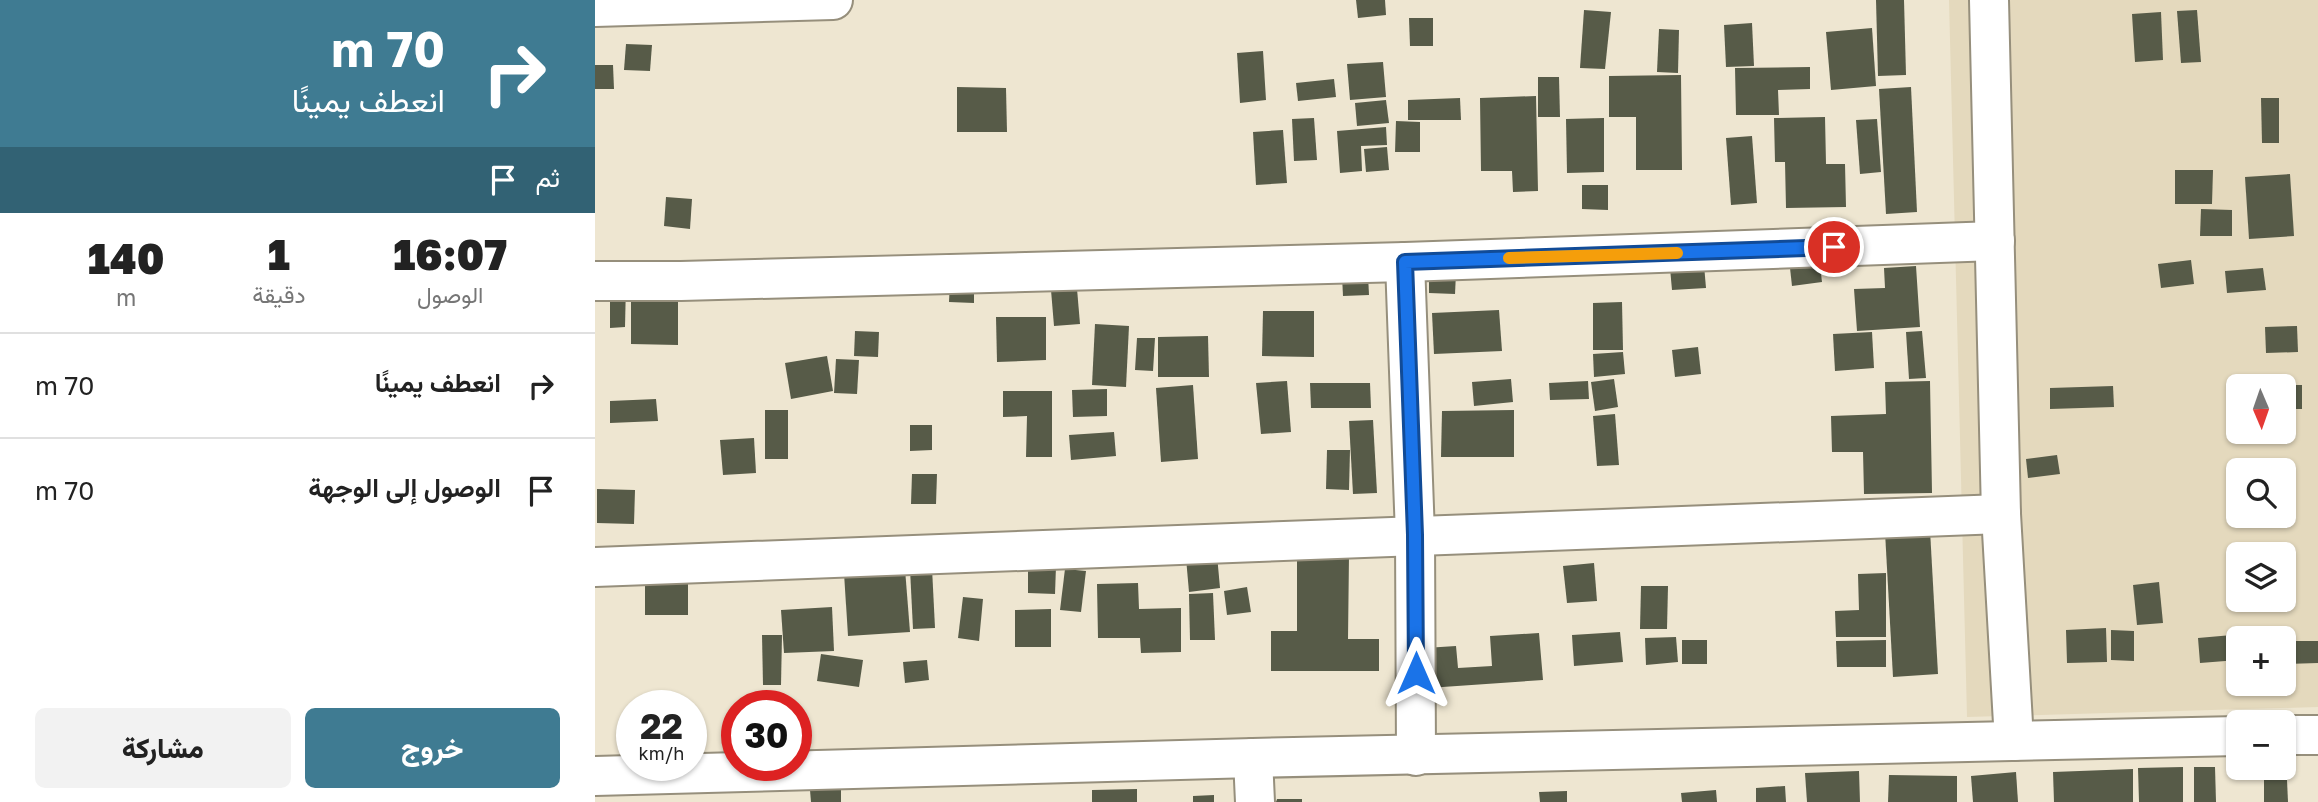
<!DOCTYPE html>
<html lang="ar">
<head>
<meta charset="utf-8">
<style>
	:root { --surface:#fff; --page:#f2f2f2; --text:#222; --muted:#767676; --line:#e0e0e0; --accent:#3f7b92 }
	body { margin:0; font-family:"Golos Text",Vazirmatn,sans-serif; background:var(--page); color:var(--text); direction:rtl; height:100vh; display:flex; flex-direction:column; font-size:26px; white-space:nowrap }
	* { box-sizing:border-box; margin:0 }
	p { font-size:23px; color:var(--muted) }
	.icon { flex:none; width:38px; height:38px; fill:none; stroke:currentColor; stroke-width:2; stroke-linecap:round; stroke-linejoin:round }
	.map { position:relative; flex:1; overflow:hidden; direction:ltr }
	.panel { display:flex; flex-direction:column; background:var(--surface); width:595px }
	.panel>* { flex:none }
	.hud { background:#3f7b92; color:#fff; overflow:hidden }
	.needle { width:46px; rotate:178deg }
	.controls { position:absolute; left:1631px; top:374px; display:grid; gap:14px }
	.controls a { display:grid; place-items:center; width:70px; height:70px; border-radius:10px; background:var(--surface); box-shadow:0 2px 5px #0004; font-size:35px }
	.speed { position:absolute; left:21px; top:690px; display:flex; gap:14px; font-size:35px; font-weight:700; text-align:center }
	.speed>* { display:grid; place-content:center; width:91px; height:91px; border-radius:50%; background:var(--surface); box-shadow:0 2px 5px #0004; line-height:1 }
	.speed small { font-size:18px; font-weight:400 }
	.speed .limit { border:10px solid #d22; background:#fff; color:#111 }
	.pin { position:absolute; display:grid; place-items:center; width:60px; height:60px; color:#fff; margin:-30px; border:4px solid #fff; border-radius:50%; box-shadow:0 2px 7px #0007 }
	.me { position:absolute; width:77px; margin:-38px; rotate:0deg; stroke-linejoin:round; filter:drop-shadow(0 0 5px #0008) }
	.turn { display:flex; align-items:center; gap:24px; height:147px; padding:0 35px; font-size:32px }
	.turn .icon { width:91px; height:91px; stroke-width:2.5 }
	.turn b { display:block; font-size:49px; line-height:60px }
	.then { display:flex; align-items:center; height:66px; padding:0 35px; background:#0003; gap:14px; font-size:26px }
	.eta { display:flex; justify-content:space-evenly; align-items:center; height:119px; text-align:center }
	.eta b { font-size:42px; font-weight:800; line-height:49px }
	.button { display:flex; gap:14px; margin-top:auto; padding:14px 35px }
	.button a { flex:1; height:80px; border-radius:10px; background:var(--accent); color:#fff; font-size:28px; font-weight:800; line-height:80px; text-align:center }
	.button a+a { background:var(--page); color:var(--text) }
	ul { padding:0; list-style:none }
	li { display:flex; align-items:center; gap:21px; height:105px; padding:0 35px; border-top:2px solid var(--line) }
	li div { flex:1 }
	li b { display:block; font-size:26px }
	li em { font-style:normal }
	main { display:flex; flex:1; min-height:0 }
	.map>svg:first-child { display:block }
	.built { fill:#e4d9bd; fill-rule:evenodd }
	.building { fill:#575b48 }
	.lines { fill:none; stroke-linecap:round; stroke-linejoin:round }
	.street-casing { stroke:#968f7c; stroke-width:42 }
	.secondary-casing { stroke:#968f7c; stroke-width:42 }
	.street { stroke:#fff; stroke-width:38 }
	.secondary { stroke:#fff; stroke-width:38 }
	.route-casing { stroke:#114b97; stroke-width:18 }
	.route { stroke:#1a73e8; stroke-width:12 }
	.slow { stroke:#f59e0b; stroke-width:12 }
</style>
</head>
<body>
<main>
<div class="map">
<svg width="1723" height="802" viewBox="0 0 1723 802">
	<rect width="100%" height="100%" fill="#eee6d1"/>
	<path class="built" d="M1354 0H1723V707L1372 717ZM1643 387H1689V432H1643ZM1643 471H1689V516H1643ZM1643 555H1689V600H1643ZM1643 639H1689V684H1643Z"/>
	<g class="building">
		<polygon points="761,0 790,0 791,15 763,18"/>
		<polygon points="1281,0 1309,0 1311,75 1283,76"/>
		<polygon points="989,10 1016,12 1010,69 985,68"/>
		<polygon points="1602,10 1606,62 1586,63 1582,11"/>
		<polygon points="1566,12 1568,60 1540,62 1537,14"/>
		<polygon points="814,18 838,18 838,46 815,46"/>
		<polygon points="1157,23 1159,66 1131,67 1129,25"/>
		<polygon points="1277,28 1281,86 1236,90 1231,32"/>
		<polygon points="1064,29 1084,30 1083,73 1062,72"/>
		<polygon points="31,44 57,45 55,71 29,70"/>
		<polygon points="668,51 671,100 645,103 642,53"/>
		<polygon points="788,62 791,97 755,100 752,64"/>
		<polygon points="0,65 18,65 19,89 0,89"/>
		<polygon points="1215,67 1215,89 1183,90 1184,115 1141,115 1140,68"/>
		<polygon points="1086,75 1087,170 1041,170 1041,117 1014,117 1014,76"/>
		<polygon points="943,77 964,77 965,117 943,117"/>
		<polygon points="739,79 741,97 703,101 701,83"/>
		<polygon points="362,87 411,88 412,132 362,132"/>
		<polygon points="1316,87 1322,212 1291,214 1284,89"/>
		<polygon points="941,96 943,191 918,192 917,171 886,171 885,98"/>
		<polygon points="865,98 866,120 813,120 813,100"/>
		<polygon points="1666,98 1684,98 1684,143 1667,143"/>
		<polygon points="791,100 794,123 762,126 760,103"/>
		<polygon points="1230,117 1231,164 1250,164 1251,207 1191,208 1190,162 1180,162 1179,118"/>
		<polygon points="719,118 722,160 699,161 697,119"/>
		<polygon points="1009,118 1009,172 972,173 971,119"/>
		<polygon points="1282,119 1286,172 1265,174 1261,120"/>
		<polygon points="801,121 825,122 825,152 800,152"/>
		<polygon points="791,127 792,145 766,146 767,171 745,173 742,131"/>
		<polygon points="688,130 692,183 661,185 658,132"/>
		<polygon points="1157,136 1162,203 1136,205 1131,138"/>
		<polygon points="792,147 794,170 771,172 769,149"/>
		<polygon points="1580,170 1618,170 1617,204 1580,204"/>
		<polygon points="1695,174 1699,236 1654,239 1650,177"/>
		<polygon points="987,185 1013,185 1013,210 987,209"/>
		<polygon points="71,197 97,199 95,229 69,226"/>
		<polygon points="1606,209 1637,210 1637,236 1605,236"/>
		<polygon points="1596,260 1599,284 1566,288 1563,264"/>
		<polygon points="1109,265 1111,288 1077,290 1075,268"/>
		<polygon points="1225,265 1227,282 1197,286 1195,268"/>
		<polygon points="1321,266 1325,327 1262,331 1259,289 1290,288 1289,268"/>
		<polygon points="1668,268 1671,290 1632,293 1630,271"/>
		<polygon points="834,272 861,273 860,294 834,293"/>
		<polygon points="773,275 774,295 748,296 747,276"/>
		<polygon points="481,277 485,324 459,326 455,278"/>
		<polygon points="355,280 379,280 379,303 354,302"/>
		<polygon points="15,283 31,283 30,327 15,328"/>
		<polygon points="83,285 83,345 36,344 36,286"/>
		<polygon points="1027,302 1028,350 998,350 998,303"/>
		<polygon points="904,310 907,351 839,354 837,313"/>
		<polygon points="668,311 719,311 719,357 667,356"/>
		<polygon points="401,317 451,317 451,360 402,362"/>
		<polygon points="500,324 534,326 531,387 497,385"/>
		<polygon points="1702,326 1703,352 1671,353 1670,327"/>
		<polygon points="260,331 284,332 283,357 259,356"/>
		<polygon points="1327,331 1331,378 1314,379 1311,332"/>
		<polygon points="1277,332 1279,368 1240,371 1238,334"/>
		<polygon points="613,336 614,377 563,377 563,337"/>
		<polygon points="542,338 560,338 558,371 540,370"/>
		<polygon points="1103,347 1106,374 1080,377 1077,350"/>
		<polygon points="1028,352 1030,374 999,377 998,354"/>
		<polygon points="232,356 238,391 196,399 190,363"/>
		<polygon points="241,359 264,360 262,394 239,393"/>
		<polygon points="916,379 918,402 879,406 877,382"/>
		<polygon points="1019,379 1023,407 1000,411 996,382"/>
		<polygon points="692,381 696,432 666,434 661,383"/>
		<polygon points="993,381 994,399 955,400 954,383"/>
		<polygon points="1335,381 1337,493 1269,494 1268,452 1237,452 1236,416 1291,414 1290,382"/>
		<polygon points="715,383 775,383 776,408 716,408"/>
		<polygon points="598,385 603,459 566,462 561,388"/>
		<rect x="1689" y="385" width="18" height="24"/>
		<polygon points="1518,386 1519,407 1455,409 1455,388"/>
		<polygon points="512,389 512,416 478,417 477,390"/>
		<polygon points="408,391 457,391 457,457 431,457 432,416 408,417"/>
		<polygon points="61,399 63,421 15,423 15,401"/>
		<rect x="170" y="410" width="23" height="49"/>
		<polygon points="919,410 919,457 846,457 847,411"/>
		<polygon points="1020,414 1024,465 1002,466 998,416"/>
		<polygon points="778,420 782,493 758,494 754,421"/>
		<polygon points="315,425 337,425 337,450 315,451"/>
		<polygon points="519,432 521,456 476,460 474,435"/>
		<polygon points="159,438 161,473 128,475 125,440"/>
		<polygon points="732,450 755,450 754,490 731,489"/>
		<polygon points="1462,455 1465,474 1433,478 1431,459"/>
		<polygon points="317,474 342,474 341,504 316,504"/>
		<polygon points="2,489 40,490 39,524 2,523"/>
		<polygon points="1335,530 1343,674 1298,677 1290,532"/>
		<polygon points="622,555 625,588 594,592 591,558"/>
		<polygon points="702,555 754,555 753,639 784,639 784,671 676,671 676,631 702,631"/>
		<polygon points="999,563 1002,601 972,603 968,566"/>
		<polygon points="433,565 461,566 460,594 433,593"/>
		<polygon points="337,568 340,628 318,629 315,569"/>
		<polygon points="310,569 315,632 253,636 249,573"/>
		<polygon points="470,569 491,571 486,612 465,610"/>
		<polygon points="1291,573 1291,637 1241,637 1240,611 1264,610 1263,574"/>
		<rect x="50" y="576" width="43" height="39"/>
		<polygon points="1564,582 1568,623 1542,625 1538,585"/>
		<polygon points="543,583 544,609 586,608 586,652 546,653 545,638 503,638 502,584"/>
		<polygon points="1046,586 1073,586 1072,629 1045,629"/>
		<polygon points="652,587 656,612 632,615 629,591"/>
		<polygon points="618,593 620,640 595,640 594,594"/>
		<polygon points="368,597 388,599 384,641 363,638"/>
		<polygon points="237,607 239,651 189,653 186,610"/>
		<polygon points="456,609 456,647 420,647 420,610"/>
		<polygon points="1511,628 1512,662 1472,663 1471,630"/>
		<polygon points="1516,630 1539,631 1539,661 1516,660"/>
		<polygon points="1025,632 1028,662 979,666 977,635"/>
		<polygon points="944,633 948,680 833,688 830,648 861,646 863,668 897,666 895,636"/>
		<polygon points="1660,633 1661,639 1643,639 1643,660 1605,663 1603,638"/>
		<polygon points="167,635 187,635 186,685 168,685"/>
		<polygon points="1081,637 1083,662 1051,665 1050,638"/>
		<rect x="1087" y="640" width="25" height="24"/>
		<polygon points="1291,640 1291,667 1242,667 1241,641"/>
		<polygon points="1689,641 1723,641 1723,663 1689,664"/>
		<polygon points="226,654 268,660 264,687 222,681"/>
		<polygon points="332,660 334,680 310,683 308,662"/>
		<polygon points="1588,767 1588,802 1544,802 1543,768"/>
		<polygon points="1599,767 1620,767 1621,802 1599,802"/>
		<polygon points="1538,769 1538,802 1459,802 1458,772"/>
		<polygon points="1264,771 1265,802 1212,802 1210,773"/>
		<polygon points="1421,772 1423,802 1378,802 1376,776"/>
		<polygon points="1294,775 1362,776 1362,802 1293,802"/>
		<polygon points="1669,780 1692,780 1693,802 1669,802"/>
		<polygon points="1190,786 1191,802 1161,802 1161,788"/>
		<polygon points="246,789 246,802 216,802 215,790"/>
		<polygon points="542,789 542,802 497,802 497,790"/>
		<polygon points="1121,790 1122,802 1087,802 1086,793"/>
		<polygon points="972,791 972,802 945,802 944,792"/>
		<polygon points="619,795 619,802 598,802 598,796"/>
		<polygon points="682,799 707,799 707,802 681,802"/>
	</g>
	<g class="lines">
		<g class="street-casing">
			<g id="street">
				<polyline points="1394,0 1406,514 1419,741"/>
				<polyline points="0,7 238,0"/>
				<polyline points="810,262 820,535 821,756"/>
				<polyline points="0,281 86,281 810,262 1400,241"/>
				<polyline points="0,567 1406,514"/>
				<polyline points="658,758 660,802"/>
			</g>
		</g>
		<g class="secondary-casing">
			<g id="secondary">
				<polyline points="1689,735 1723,735"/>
				<polyline points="0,776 658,758 1643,736"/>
			</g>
		</g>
		<use href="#street" class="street"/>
		<use href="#secondary" class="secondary"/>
	</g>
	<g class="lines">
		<g class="route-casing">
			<polyline id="route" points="821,673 820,535 810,262 1239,247"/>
		</g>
		<use href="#route" class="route"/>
		<polyline class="slow" points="914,258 1082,253"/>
	</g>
</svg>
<div class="controls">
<a><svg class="needle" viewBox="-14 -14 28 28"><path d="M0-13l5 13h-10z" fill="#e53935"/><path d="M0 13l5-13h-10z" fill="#767676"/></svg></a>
<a><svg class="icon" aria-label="search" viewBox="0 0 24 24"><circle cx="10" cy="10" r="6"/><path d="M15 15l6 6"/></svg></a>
<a><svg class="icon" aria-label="layers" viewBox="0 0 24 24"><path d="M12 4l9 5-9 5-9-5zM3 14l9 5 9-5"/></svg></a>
<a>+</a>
<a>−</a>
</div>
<div class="speed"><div>22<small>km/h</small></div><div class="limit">30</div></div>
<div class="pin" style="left:1239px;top:247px;background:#d93025"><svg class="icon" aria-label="arrive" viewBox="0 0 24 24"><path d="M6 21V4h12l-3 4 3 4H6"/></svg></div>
<svg class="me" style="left:821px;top:673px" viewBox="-20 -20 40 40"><path d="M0-17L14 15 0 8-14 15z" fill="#1a73e8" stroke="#fff" stroke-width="4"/></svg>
</div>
<section class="panel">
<div class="hud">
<div class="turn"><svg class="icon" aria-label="right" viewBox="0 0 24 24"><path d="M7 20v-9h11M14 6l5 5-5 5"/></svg><div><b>70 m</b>انعطف يمينًا</div></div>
<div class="then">ثم<svg class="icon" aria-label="arrive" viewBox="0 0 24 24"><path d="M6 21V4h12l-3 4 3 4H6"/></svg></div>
</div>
<div class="eta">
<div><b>16:07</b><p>الوصول</p></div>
<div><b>1</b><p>دقيقة</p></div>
<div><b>140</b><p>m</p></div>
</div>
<ul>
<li><svg class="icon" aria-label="right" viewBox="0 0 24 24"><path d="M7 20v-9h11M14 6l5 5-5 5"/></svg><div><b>انعطف يمينًا</b></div><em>70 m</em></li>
<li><svg class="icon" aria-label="arrive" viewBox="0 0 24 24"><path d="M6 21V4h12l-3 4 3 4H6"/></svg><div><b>الوصول إلى الوجهة</b></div><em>70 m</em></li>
</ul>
<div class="button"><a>خروج</a><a>مشاركة</a></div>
</section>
</main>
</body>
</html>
